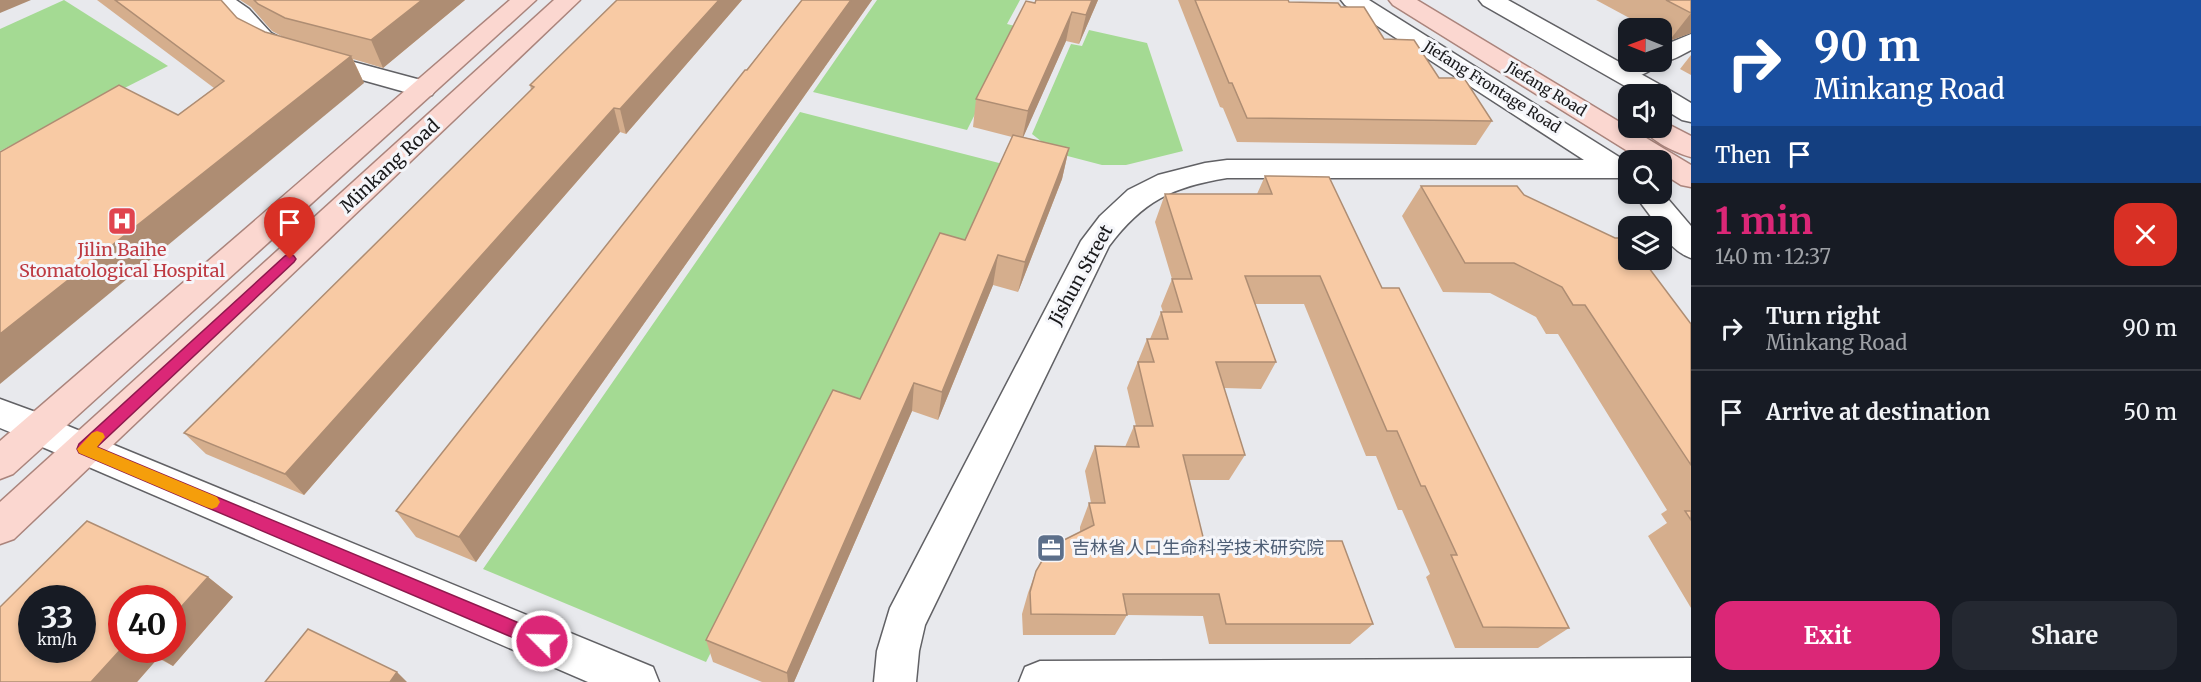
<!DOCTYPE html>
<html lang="en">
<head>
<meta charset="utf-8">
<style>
	:root { --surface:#171b24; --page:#242831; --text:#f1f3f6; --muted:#9ea1a6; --line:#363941; --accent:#db2777 }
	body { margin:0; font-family:Merriweather,"Noto Sans SC",serif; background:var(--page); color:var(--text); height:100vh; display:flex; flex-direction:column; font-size:22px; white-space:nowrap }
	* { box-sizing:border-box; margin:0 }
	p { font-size:20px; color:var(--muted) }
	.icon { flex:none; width:33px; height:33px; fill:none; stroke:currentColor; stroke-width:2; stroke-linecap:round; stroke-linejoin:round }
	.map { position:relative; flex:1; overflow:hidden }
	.panel { display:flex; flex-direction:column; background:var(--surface); width:510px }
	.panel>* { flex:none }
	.hud { background:#1a4fa0; color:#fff; overflow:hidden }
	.needle { width:39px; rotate:271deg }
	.tools { position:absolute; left:1618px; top:18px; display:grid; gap:12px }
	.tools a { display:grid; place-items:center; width:54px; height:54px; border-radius:12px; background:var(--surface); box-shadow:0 3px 9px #0003; font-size:30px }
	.speed { position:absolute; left:18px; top:585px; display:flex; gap:12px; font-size:30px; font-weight:700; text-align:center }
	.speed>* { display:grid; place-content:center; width:78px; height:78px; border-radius:50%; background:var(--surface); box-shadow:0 3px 9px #0003; line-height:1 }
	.speed small { font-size:15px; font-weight:400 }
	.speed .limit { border:9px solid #d22; background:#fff; color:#111 }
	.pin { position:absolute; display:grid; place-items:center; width:51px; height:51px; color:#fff; margin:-62px -26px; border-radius:50% 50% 50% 0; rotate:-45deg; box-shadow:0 0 6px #0007 }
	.pin .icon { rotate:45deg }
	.me { position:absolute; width:66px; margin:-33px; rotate:293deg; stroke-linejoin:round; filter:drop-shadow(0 0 4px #0008) }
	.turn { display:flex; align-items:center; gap:21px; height:126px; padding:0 24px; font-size:27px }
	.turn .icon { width:78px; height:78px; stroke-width:2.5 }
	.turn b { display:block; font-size:42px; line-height:51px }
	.then { display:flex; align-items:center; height:57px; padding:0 24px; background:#0003; gap:12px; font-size:22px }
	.round { display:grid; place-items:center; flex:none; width:63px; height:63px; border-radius:18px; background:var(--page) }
	.head { display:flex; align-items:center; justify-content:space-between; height:102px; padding:0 24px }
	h1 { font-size:36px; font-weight:700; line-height:45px; color:var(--accent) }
	.cta { display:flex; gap:12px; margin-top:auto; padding:12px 24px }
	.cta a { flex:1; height:69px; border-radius:18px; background:var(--accent); color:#fff; font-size:24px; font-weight:700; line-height:69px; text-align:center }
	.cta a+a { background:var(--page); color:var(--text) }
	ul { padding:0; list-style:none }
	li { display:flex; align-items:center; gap:18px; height:84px; padding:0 24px; border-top:2px solid var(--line) }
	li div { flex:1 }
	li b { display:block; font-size:22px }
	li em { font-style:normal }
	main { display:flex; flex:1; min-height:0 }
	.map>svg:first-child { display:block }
	.green { fill:#a4da93 }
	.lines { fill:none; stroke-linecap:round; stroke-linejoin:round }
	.minor-casing { stroke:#616165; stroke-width:3 }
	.tertiary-casing { stroke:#616165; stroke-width:3 }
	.primary-casing { stroke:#aa847c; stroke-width:3 }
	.minor { fill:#fff; fill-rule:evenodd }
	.tertiary { fill:#fff; fill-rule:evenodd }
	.primary { fill:#fbd7d0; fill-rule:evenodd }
	.wall { fill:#d5ae8d; fill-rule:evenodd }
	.shaded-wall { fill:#ae8d73 }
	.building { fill:#f8caa4; stroke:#ae8d73; stroke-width:1.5; fill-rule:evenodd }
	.route { fill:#db2777; stroke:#8e194d; stroke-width:1.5 }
	.slow { fill:#f59e0b }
	.labels { text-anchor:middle; stroke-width:6; stroke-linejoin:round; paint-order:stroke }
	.far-street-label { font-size:15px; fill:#19191b; stroke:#f5f6fa }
	.street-label { font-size:18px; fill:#19191b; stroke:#f5f6fa }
	.health-label { font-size:18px; fill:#be3a42; stroke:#f5f6fa }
	.service-label { font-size:18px; fill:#4e5e75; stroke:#f5f6fa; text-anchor:start }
</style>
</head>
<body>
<main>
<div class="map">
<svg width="1691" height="682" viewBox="0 0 1691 682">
	<rect width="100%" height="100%" fill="#e8e9ed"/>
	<g class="green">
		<polygon points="64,0 168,66 0,151 0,29"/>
		<polygon points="877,0 1020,0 1007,24 1019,27 967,130 813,92"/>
		<polygon points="1089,30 1147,43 1183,151 1126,165 1102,165 1056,153 1032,134 1071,44 1082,46"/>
		<polygon points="800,112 1003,164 957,266 855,421 831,413 706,662 483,569"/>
	</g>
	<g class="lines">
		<g class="minor-casing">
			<g id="minor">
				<polygon points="209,0 236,0 249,9 271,33 298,47 432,83 436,89 432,95 423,97 280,57 253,43 233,19"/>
				<path d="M1691 34V50C1681 55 1671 62 1659 62 1652 74 1626 82 1612 78L1608 73C1620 56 1644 62 1662 62V46Z"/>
				<polygon points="0,399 52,418 57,429 52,440 39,444 0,428"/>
				<polygon points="1691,658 1691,682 1019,682 1025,667 1040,661"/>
			</g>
		</g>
		<g class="tertiary-casing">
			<g id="tertiary">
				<path d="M1341 0H1369L1624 160H1632H1629V178H1227C1172 187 1143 201 1109 246L925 625 919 651 916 682H874L877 651 890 608 1081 241 1100 216 1128 190 1158 175 1205 163 1227 160H1584L1345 5Z"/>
				<polygon points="1479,0 1508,0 1666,88 1691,103 1691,122 1682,120 1662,108 1662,94 1639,94 1483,5"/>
				<path d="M1662 192 1691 226V258C1679 254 1662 240 1662 226H1658L1634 194H1662Z"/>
				<polygon points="39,414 653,667 659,682 588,682 26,440 21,429 26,418"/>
			</g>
		</g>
		<g class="primary-casing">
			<g id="primary">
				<polygon points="510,0 536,0 13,474 0,479 0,441"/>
				<polygon points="554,0 580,0 14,539 0,544 0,502"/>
				<polygon points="1389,0 1417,0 1691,165 1691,187 1681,185 1662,173 1662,160 1642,160 1393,5"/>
				<path d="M1662 121 1691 136V157C1676 153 1651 141 1643 128H1662Z"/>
			</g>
		</g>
		<use href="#minor" class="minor"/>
		<use href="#tertiary" class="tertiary"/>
		<use href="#primary" class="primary"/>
	</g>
	<g class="wall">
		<polygon points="97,0 221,0 237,18 265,32 285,38 272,31 251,7 240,0 465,0 383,68 353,59 364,83 178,115 214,88"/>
		<polygon points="617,0 742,0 626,134 620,132 304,495 206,454 184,433 531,90 530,85"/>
		<polygon points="802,0 872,0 476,562 416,537 396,511"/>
		<polygon points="1036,0 1098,0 1079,44 1066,41 1023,137 1069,148 1062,179 1018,292 993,285 938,420 912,411 794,682 762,682 713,662 706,640 860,399 965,240 1012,137 973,127 976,99"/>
		<polygon points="1178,0 1288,0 1289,2 1341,7 1384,39 1439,78 1492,121 1476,145 1237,142 1223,108 1220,107"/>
		<polygon points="1596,0 1691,0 1691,33 1669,41 1662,36 1662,28 1648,28"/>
		<polygon points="1691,55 1691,75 1680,69"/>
		<polygon points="1265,176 1382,288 1569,628 1538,648 1455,648 1426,577 1430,574 1402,510 1398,510 1376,456 1366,456 1304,304 1255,304 1276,362 1261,389 1224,388 1245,455 1229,480 1189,480 1204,541 1373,624 1350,644 1209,644 1203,616 1127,615 1115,635 1023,635 1022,614 1028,593 1036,571 1080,532 1080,527 1089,503 1091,503 1085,471 1095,446 1125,447 1134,426 1136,426 1127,388 1147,339 1150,339 1161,312 1163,312 1161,306 1172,279 1155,222 1165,194 1257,194"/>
		<polygon points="1421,186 1524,195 1691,324 1691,608 1648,536 1667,523 1661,514 1667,510 1558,334 1546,334 1536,317 1490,293 1443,292 1402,216"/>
		<path d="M87 521 208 577 233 597 173 666 158 658 137 682H0V607ZM32 598H82V650H32ZM122 598H172V650H122Z"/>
	</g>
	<g class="shaded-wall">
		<polygon points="0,0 31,0 0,13"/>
		<polygon points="422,0 465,0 383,68 371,40"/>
		<polygon points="719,0 742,0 626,134 620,109"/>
		<polygon points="851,0 872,0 476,562 459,537"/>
		<polygon points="1092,0 1098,0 1079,44 1086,15"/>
		<polygon points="1072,12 1066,41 1022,140 1028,111"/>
		<polygon points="1691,13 1691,33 1669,41"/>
		<polygon points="351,56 364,83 0,384 0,334"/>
		<polygon points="614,108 620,132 304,495 285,474"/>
		<polygon points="1069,148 1062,179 1018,292 1025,262"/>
		<polygon points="998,255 993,285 938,420 942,392"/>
		<polygon points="914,383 912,411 794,682 788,682 787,673"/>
		<polygon points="208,577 233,597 173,666 147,650 172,650 172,617"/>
		<polygon points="122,648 122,650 144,650 158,658 137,682 91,682"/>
		<polygon points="397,672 407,682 390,682"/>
	</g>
	<g class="building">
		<polygon points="115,0 221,0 237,18 265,32 351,56 0,334 0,152 119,85 178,115 224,81"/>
		<polygon points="254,0 422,0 371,40 285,18 258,4"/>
		<polygon points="617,0 719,0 620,109 614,108 285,474 184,433 534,87 530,85"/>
		<polygon points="802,0 851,0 459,537 396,511 745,70 747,70"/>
		<polygon points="1036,0 1092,0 1086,15 1072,12 1028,111 976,99 1026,1 1035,3"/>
		<polygon points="1195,0 1288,0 1289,2 1338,3 1341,7 1364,7 1384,39 1414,40 1439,78 1464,78 1492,121 1247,118 1232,83 1229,83"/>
		<polygon points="1666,0 1691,0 1691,13"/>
		<polygon points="1013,135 1069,148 1025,262 998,255 942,392 914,383 787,673 706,640 833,390 860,399 940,233 965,240"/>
		<polygon points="1265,176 1329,177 1382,288 1399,288 1569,628 1483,627 1451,555 1457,555 1425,486 1421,486 1397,431 1387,431 1320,276 1245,276 1276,362 1216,362 1245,455 1183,455 1204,541 1342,541 1373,624 1226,624 1219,594 1123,594 1127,615 1031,614 1030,592 1036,571 1046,554 1060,542 1094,525 1089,503 1105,503 1095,446 1139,447 1134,426 1153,426 1138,362 1154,362 1147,339 1168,339 1161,312 1182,312 1172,279 1192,279 1165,194 1272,194"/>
		<polygon points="1421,186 1517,186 1524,195 1615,238 1627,238 1629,241 1629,260 1643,260 1691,324 1691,465 1585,305 1573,305 1562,287 1514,263 1465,263"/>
		<polygon points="1685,511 1691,511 1691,520"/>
		<path d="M87 521 208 577 172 617V598H122V648L91 682H0V607ZM32 598H82V650H32Z"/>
		<polygon points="308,629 397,672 390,682 265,682"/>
	</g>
	<polygon class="route" points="290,254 294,256 296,259 294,262 97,447 548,635 550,641 548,647 542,650 535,647 79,453 77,449 79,444 285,256"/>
	<polygon class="slow" points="97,431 103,433 105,437 97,447 217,497 220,502 217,507 212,509 206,507 79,453 77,449 92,433"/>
	<defs>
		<g id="hospital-square" transform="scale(1.5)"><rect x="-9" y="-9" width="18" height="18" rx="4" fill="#e0444e" stroke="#f5f6fa"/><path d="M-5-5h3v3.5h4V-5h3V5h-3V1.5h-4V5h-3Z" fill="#fff"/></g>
		<g id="office-square" transform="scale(1.5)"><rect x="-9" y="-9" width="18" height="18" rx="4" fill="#5c6f8a" stroke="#f5f6fa"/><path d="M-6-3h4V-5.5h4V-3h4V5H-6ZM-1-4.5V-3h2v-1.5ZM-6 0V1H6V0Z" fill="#fff"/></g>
	</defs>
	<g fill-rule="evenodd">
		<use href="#hospital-square" x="122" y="221"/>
		<use href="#office-square" x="1051" y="548"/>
	</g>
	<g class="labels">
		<g class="far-street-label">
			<text transform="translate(1492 87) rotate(32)" y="5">Jiefang Frontage Road</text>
			<text transform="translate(1546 89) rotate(31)" y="5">Jiefang Road</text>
		</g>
		<g class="street-label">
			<text transform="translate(390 166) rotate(-43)" y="6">Minkang Road</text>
			<text transform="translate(1081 275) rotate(-61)" y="6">Jishun Street</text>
		</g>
		<g class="health-label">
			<text x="122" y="256">Jilin Baihe<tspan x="122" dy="21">Stomatological Hospital</tspan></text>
		</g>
		<g class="service-label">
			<text x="1072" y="554">吉林省人口生命科学技术研究院</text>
		</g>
	</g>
</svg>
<div class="tools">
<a><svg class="needle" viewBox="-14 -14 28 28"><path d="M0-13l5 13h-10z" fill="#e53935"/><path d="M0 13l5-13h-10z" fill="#9ea1a6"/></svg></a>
<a><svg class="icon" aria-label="sound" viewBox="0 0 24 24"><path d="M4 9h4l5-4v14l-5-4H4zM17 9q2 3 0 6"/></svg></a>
<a><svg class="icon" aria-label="search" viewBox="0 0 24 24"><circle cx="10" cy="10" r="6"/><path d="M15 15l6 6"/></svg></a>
<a><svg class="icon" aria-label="layers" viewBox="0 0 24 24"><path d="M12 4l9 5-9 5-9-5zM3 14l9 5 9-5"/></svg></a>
</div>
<div class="speed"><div>33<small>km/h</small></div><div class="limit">40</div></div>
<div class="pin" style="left:290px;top:259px;background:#d93025"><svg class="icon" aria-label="arrive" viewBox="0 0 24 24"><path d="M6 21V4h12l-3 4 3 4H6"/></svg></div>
<svg class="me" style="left:542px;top:641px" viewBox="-20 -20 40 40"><circle r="17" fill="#db2777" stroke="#fff" stroke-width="3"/><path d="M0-11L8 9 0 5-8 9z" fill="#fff"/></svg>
</div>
<section class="panel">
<div class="hud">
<div class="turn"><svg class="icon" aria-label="right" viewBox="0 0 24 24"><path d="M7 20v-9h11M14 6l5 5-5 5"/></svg><div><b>90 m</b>Minkang Road</div></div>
<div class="then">Then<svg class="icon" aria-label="arrive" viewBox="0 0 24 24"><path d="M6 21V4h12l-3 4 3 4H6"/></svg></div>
</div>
<div class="head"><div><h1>1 min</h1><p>140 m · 12:37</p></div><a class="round" style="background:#d93025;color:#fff"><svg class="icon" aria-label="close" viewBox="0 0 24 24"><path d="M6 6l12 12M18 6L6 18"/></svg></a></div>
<ul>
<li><svg class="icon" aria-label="right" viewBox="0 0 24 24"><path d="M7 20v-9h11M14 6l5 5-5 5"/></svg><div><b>Turn right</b><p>Minkang Road</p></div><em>90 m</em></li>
<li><svg class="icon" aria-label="arrive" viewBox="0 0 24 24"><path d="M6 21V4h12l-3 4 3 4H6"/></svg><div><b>Arrive at destination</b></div><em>50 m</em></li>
</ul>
<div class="cta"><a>Exit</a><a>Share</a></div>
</section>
</main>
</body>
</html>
